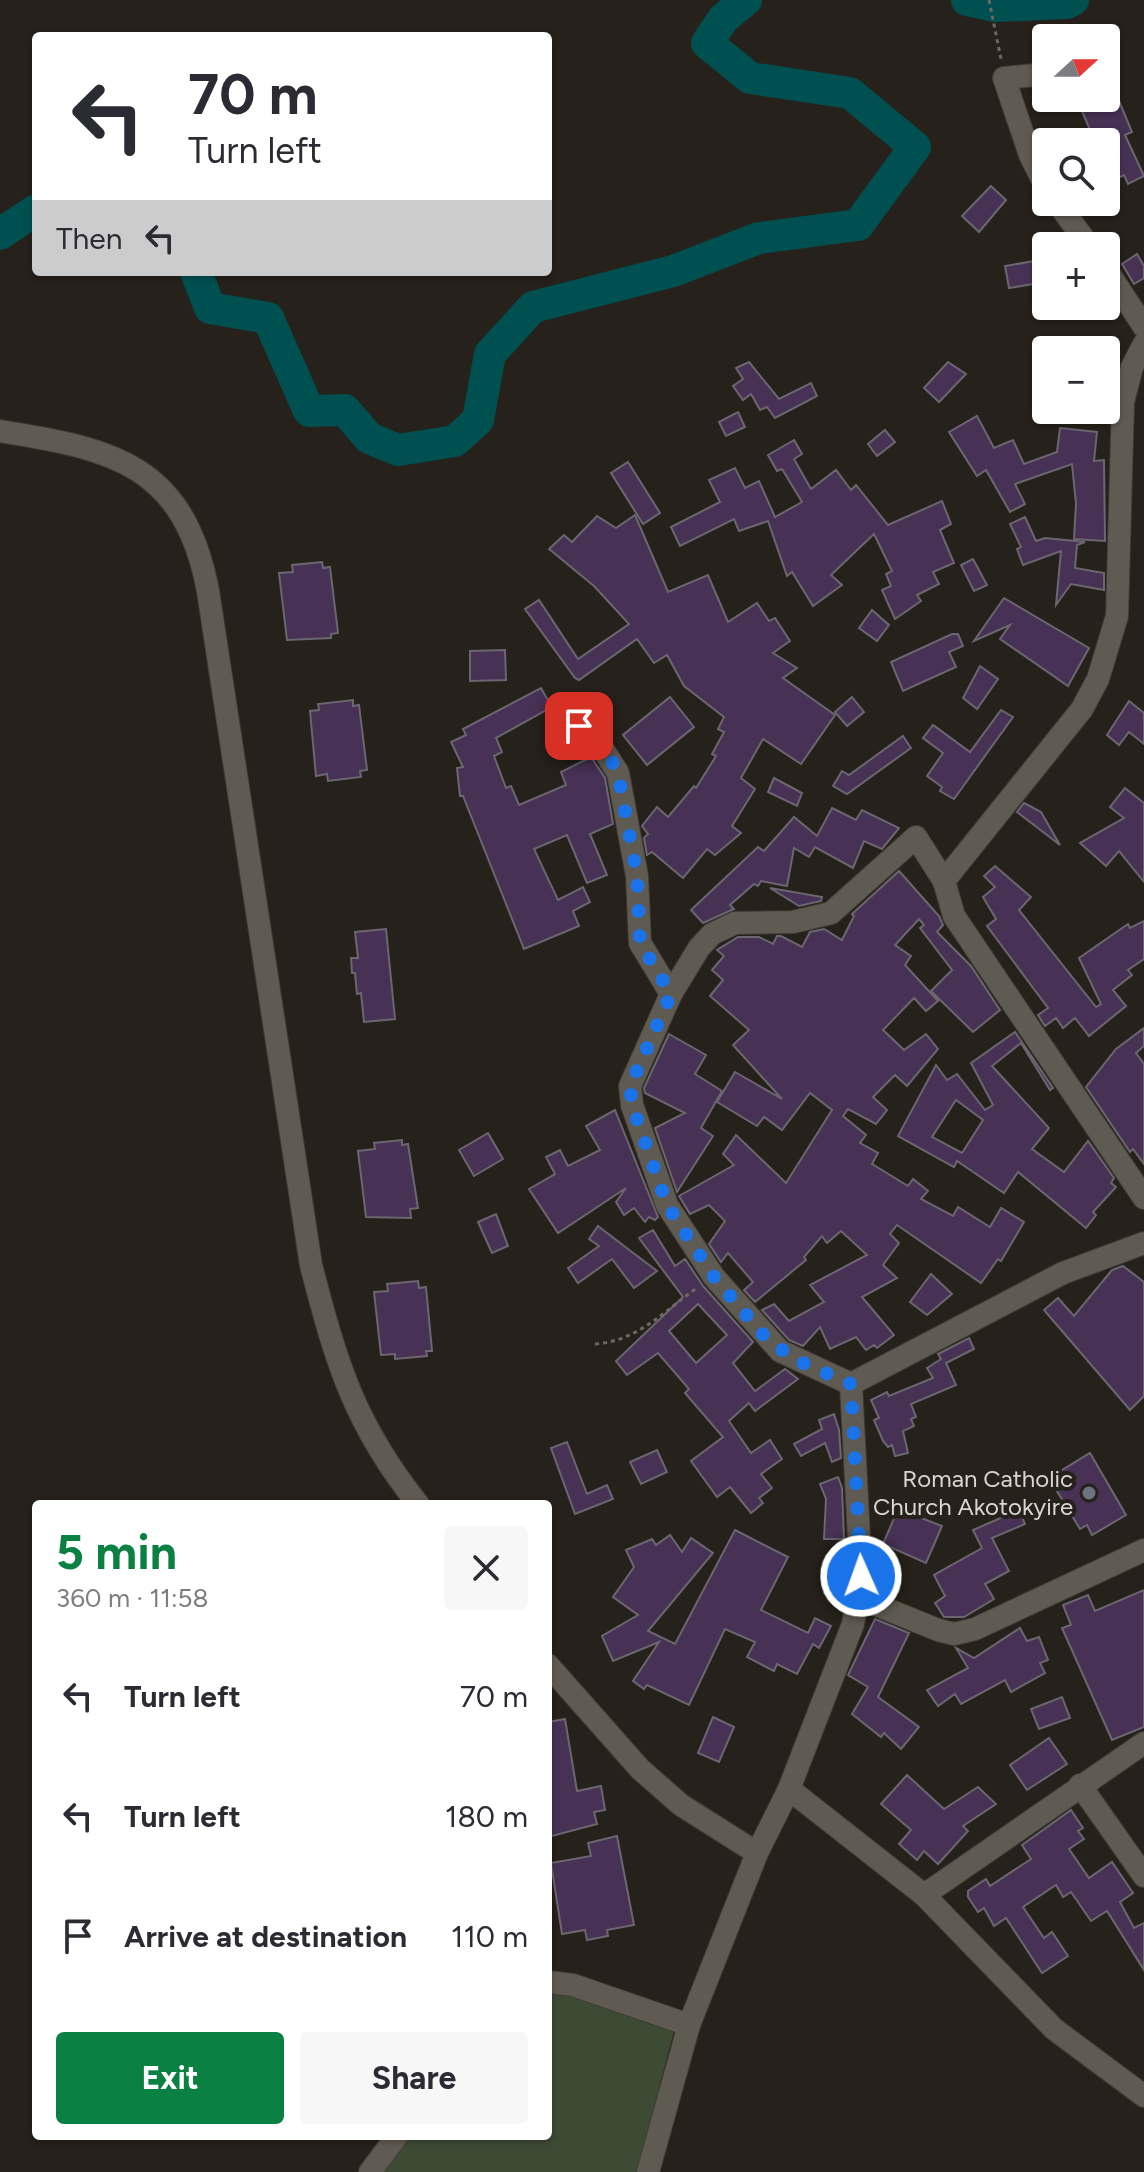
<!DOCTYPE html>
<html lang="en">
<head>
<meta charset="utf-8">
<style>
	:root { --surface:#fff; --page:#f7f7f7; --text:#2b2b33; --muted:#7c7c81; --accent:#0b8043 }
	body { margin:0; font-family:Figtree,sans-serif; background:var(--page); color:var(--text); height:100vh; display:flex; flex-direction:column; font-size:30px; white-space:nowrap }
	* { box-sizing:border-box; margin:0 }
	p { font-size:26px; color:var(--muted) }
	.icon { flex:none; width:44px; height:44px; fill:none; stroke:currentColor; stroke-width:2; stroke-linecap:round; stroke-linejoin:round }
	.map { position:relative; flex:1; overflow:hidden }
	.side { position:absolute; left:32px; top:1500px; width:520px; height:640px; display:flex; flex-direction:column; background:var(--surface); border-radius:8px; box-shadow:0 2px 6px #0004 }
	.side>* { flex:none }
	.guide { position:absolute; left:32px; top:32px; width:520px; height:244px; border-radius:8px; box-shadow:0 2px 6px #0004; background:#fff; color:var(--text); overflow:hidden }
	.needle { width:52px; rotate:69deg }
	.buttons { position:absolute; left:1032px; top:24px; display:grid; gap:16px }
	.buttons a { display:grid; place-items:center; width:88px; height:88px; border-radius:8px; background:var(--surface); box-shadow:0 2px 6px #0004; font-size:40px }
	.pin { position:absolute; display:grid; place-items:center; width:68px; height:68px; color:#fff; margin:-34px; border-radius:16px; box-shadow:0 4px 12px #0006 }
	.me { position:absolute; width:88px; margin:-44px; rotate:358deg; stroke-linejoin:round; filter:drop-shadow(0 0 6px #0008) }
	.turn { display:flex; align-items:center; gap:28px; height:168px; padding:0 24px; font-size:36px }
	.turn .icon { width:104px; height:104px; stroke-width:2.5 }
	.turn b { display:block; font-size:56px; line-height:68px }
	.then { display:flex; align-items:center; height:76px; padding:0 24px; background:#0003; gap:16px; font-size:30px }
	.round { display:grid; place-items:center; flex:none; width:84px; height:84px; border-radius:8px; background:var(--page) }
	.headline { display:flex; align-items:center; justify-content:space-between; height:136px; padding:0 24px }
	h1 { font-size:48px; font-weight:700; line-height:60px; color:var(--accent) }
	.button { display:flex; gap:16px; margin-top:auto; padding:16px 24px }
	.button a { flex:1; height:92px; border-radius:8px; background:var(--accent); color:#fff; font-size:32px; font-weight:700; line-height:92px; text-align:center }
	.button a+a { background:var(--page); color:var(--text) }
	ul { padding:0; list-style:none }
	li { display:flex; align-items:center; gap:24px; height:120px; padding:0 24px }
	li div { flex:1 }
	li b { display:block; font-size:30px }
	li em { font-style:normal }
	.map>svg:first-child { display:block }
	.green { fill:#3d4a34 }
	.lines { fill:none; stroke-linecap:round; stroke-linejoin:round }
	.river { stroke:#015051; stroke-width:32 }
	.building { fill:#473155; stroke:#6b666f; stroke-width:2; fill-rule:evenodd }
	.street-casing { stroke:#403c36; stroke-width:24 }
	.path { stroke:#6d6962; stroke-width:3; stroke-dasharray:4 4; stroke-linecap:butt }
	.street { stroke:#605b52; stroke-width:22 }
	.route { stroke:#1a73e8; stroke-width:14; stroke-dasharray:0 25.2 }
	.worship-dot { fill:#6b7280; stroke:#26211a; stroke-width:3 }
	.labels { text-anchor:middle; stroke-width:8; stroke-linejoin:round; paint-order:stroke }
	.poi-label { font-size:24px; fill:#dad7d2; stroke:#26211a; text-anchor:end }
</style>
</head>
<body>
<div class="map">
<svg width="1144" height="2172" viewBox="0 0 1144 2172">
	<rect width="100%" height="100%" fill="#26211a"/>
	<polygon class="green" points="555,1990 674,2031 637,2172 378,2172 406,2136 548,2136 548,1992"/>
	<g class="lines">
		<g class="river">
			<polyline points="967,0 995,6 1067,3 1073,0"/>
			<polyline points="0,234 36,210"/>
			<polyline points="196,272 210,308 268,318 309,411 345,410 369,438 398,450 455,441 478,420 490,354 533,307 673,271 759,238 858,225 915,147 850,93 750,78 707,43 723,19 746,0"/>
		</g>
	</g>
	<g class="building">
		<polygon points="1117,96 1132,132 1125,135 1144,176 1128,184 1124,175 1106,184 1106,142 1095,142 1082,111"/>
		<polygon points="991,186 1006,200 979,232 962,216"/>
		<polygon points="1137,254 1144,266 1144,278 1134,284 1122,264"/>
		<polygon points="1046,259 1046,282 1009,288 1005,266"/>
		<polygon points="749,362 779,399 811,383 817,396 775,418 767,407 760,410 751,394 743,400 733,386 743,379 736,368"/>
		<polygon points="948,362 966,374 939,402 924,388"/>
		<polygon points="738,412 745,427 726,436 719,422"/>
		<polygon points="977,416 994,448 1013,440 1024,464 1057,452 1060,428 1097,432 1094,461 1104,460 1105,541 1074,539 1076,504 1072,464 1015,484 1025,504 1010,512 986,470 977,476 949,432"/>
		<polygon points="885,430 895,442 877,456 868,444"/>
		<polygon points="794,440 802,454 794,459 811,489 836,470 851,490 856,485 888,525 942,501 951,524 940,530 954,563 933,572 939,584 917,595 921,601 895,619 882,590 891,586 886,574 892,571 874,534 831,575 842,585 813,606 792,572 787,576 768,521 739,531 734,519 680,546 671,527 720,502 709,480 735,468 745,488 759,481 775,517 802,502 782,469 777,471 768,455"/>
		<polygon points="628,462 660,513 643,524 611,473"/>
		<polygon points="635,515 668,592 708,575 728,622 757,603 769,621 775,618 790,641 773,653 797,668 783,678 835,715 801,764 763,739 741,778 755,789 732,826 741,833 715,855 707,849 683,878 652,852 647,855 644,838 648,834 642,826 657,807 668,817 694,786 696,788 716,756 712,754 724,732 718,729 724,717 684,686 667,655 654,663 637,639 579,680 575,678 525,609 539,600 578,659 629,624 594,586 549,549 564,535 572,542 597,516 616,528"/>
		<polygon points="1025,517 1036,541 1045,538 1085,542 1077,545 1075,568 1104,573 1104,590 1071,584 1056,605 1061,551 1023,565 1017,549 1021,547 1010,524"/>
		<polygon points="973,559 987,585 974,591 961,565"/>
		<polygon points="322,562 323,568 330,567 338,633 331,634 331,638 287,640 279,573 293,572 292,565"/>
		<polygon points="1004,598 1089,648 1068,686 1000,639 1010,625 974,641"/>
		<polygon points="872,610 889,625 877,641 859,628"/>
		<polygon points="952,634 958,634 963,646 949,652 956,667 903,691 891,662"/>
		<polygon points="505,650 506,680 470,681 470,651"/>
		<polygon points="980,666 998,679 977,709 963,698"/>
		<polygon points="541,688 550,704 548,709 496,738 502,752 494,756 506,788 511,786 519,805 566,785 561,772 591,757 605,778 613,824 590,834 607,875 587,883 567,835 534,849 558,900 583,887 590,902 573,911 579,926 524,949 463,796 460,796 457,768 463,767 451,742 466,735 463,729"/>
		<polygon points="670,697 694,727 647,765 623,735"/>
		<polygon points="852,697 864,712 847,726 835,712"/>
		<polygon points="353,700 353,706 359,705 367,770 360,771 361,777 328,781 327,774 316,776 310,711 319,710 318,704"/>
		<polygon points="1129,701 1144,713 1144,744 1129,732 1119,745 1107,735"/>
		<polygon points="1001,710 1013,717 954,799 940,791 942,787 927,776 943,753 923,738 933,725 970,752"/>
		<polygon points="903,736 911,748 847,794 833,786 842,771 849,775"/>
		<polygon points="774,778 802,793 797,806 768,792"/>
		<polygon points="1125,788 1144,803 1144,882 1119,851 1106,866 1080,843 1124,818 1110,807"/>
		<polygon points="1024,803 1041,812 1060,845 1017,812"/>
		<polygon points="832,808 856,820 862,810 899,828 882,849 864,841 853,868 815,847 809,857 794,848 787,886 761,881 758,886 754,884 730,905 734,909 703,923 691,910 758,847 764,851 794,817 817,836"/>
		<polygon points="995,866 1031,897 1019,910 1096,1007 1101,1004 1079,958 1128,924 1130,928 1144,921 1144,959 1128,970 1132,975 1113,990 1126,1006 1089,1036 1075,1018 1063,1028 1056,1018 1045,1026 1038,1015 1048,1008 987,926 996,919 983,897 995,887 984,876"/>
		<polygon points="899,871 939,916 943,925 937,932 971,966 1000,1010 973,1032 931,991 952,970 920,928 924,925 919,919 895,945 911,956 905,965 938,1001 926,1011 914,998 883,1030 904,1050 926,1034 938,1049 907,1086 895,1075 873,1097 887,1110 876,1124 848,1109 843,1116 866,1135 860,1143 878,1153 872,1164 908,1186 913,1179 928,1191 921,1199 953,1216 958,1207 990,1227 1001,1208 1024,1222 1001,1261 998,1259 981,1283 897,1225 890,1234 899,1243 883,1265 897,1278 862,1297 894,1335 877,1348 874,1345 866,1350 856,1337 830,1349 820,1327 803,1346 789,1340 762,1310 774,1304 789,1321 824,1302 810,1285 867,1255 841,1231 827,1243 822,1236 804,1257 806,1260 755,1302 744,1290 753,1282 728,1253 721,1262 709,1244 725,1221 709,1205 690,1214 679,1196 734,1165 723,1154 736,1135 786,1183 832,1110 810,1093 782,1130 764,1117 757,1126 717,1102 735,1072 782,1099 733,1045 749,1030 710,996 723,980 712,970 724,956 717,950 738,937 759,937 773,944 777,936 781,936 802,947 810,932 824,929 842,940 854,916 852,914"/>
		<polygon points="770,888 822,897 821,901 799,906"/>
		<polygon points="386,929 395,1019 364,1022 361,993 357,994 355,973 352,973 351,958 358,958 355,932"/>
		<polygon points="1144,1028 1144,1046 1136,1053 1144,1064 1144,1164 1133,1149 1130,1152 1086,1087 1116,1049"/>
		<path d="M1015 1032 1053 1088 1050 1090 1021 1043 992 1066 1049 1128 1032 1149 1064 1172 1088 1141 1114 1178 1111 1183 1116 1187 1093 1212 1096 1215 1086 1228 1018 1172 1004 1193 957 1161 954 1167 898 1136 936 1065 947 1080 957 1074 985 1110 993 1105 971 1063ZM956 1100 983 1120 962 1153 932 1137Z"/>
		<polygon points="669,1034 706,1055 695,1074 722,1091 701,1128 713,1136 677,1192 655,1128 685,1113 645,1093 644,1088"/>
		<polygon points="615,1110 658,1217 655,1220 649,1217 645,1222 634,1208 624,1215 616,1202 626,1188 558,1233 529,1189 555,1174 546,1157 560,1150 568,1166 600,1150 586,1126"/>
		<polygon points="488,1133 503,1159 474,1176 459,1150"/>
		<polygon points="402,1140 402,1145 408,1144 418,1208 410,1209 411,1218 366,1217 358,1151 375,1149 374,1143"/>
		<polygon points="496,1214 508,1246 492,1253 478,1222"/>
		<polygon points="598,1226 628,1249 657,1271 634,1288 612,1259 578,1283 568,1268 599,1246 589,1239"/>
		<path d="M653 1230 675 1266 685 1259 703 1286 753 1342 733 1363 755 1391 785 1369 798 1379 755 1411 749 1403 729 1421 751 1453 770 1440 782 1459 761 1474 772 1488 759 1498 763 1503 751 1513 730 1487 717 1497 691 1461 723 1437 685 1393 689 1389 658 1353 627 1375 616 1361 683 1297 639 1238ZM698 1304 727 1335 696 1363 669 1331Z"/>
		<polygon points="1123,1266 1144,1282 1144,1396 1130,1410 1044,1310 1058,1298 1074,1316 1112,1270"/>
		<polygon points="931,1274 952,1294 927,1315 910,1302"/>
		<polygon points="418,1281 419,1288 426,1287 432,1351 426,1351 427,1356 395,1359 395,1354 381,1355 374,1292 388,1291 387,1284"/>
		<polygon points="969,1338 974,1349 946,1363 956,1385 911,1404 916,1417 911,1419 914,1426 903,1431 908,1453 895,1456 892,1445 888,1447 883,1441 874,1420 879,1418 871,1400 887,1392 889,1396 933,1378 927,1368 941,1359 938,1354"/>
		<polygon points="834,1414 839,1430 841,1458 832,1462 825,1443 801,1456 794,1444 822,1429 819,1420"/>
		<polygon points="567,1442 587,1494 607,1485 613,1499 575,1514 551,1448"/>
		<polygon points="657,1450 667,1472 641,1484 630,1462"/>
		<polygon points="1090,1453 1126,1515 1092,1535 1087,1525 1080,1529 1049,1478"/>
		<polygon points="838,1477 842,1488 844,1539 824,1539 826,1499 820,1484"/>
		<polygon points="898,1509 942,1526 926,1563 883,1544"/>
		<polygon points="1019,1510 1025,1524 992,1538 1009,1571 985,1584 994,1599 964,1617 944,1617 935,1603 945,1596 934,1575 982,1548 973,1530"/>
		<polygon points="735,1530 788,1557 761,1610 808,1633 815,1618 831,1626 819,1648 813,1644 797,1674 777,1664 774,1671 747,1657 755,1642 725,1629 689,1705 647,1685 644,1689 633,1681 659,1642 613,1661 602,1636 638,1615 613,1597 634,1567 626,1550 652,1539 656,1545 670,1535 682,1552 691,1538 713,1553 648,1631 675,1644"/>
		<polygon points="1144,1590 1144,1727 1112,1740 1062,1628 1071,1625 1063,1605 1088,1595 1095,1611"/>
		<polygon points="875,1619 909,1633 878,1697 919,1727 901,1749 884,1733 881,1737 852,1714 868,1687 848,1675"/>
		<polygon points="1020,1628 1027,1641 1039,1637 1048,1660 1040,1663 1045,1673 1011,1692 1005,1680 961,1704 955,1694 938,1706 927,1690 968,1668 956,1648 974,1658"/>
		<polygon points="1062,1697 1070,1718 1039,1729 1031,1709"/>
		<polygon points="713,1717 734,1727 719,1762 698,1753"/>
		<polygon points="565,1719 577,1791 601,1786 605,1810 594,1812 597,1824 548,1837 548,1722"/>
		<polygon points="1049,1738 1067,1764 1027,1790 1010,1765"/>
		<polygon points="907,1775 944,1809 978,1787 996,1804 963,1826 968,1831 938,1864 924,1851 917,1860 899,1844 911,1830 881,1804"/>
		<polygon points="1071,1810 1083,1828 1078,1831 1084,1839 1069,1849 1089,1878 1112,1862 1133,1893 1120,1902 1134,1928 1144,1923 1144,1970 1107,1911 1091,1921 1071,1892 1063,1897 1056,1885 1023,1907 1044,1938 1052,1932 1068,1956 1042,1973 1006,1918 994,1926 984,1908 978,1912 968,1897 968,1891 986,1879 990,1886 1031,1859 1022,1845"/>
		<polygon points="617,1836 634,1925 607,1930 608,1936 587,1940 585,1930 562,1934 551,1863 591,1856 588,1843"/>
	</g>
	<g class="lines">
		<g class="street-casing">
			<g id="street">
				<polyline points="1046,74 1004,78 1030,155 1046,187"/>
				<polyline points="1057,202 1089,246"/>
				<polyline points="1106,269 1144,327"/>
				<path d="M0 431C114 449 184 465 208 591L311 1265C336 1362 354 1424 418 1504"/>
				<polyline points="562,711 597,740 618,773 637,876 640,943 671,994"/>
				<polyline points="944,881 1082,709 1098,679 1117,616 1123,402 1132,367 1144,344"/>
				<polyline points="851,1384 780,1351 714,1277 667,1205 632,1105 630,1086 671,994 699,948 712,934 735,923 793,922 831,913 916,837 944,881 954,916 1144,1198"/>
				<polyline points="851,1384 1063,1273 1144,1243"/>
				<polyline points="857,1597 938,1630 954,1634 975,1629 1144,1550"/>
				<polyline points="548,1665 640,1769 681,1805 757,1853"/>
				<polyline points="1080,1785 1144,1876"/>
				<polyline points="789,1789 924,1895 1144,1743"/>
				<polyline points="924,1895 1054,2029 1144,2096"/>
				<polyline points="548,1982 573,1985 689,2025"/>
				<polyline points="370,2172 397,2136"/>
				<polyline points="648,2172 689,2025 757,1853 789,1789 853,1624 861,1576 851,1384"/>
			</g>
		</g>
		<g class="path">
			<polyline points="989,0 1001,59"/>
			<path d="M595 1344C638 1341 664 1311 697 1288"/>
		</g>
		<use href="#street" class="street"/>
	</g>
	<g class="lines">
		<polyline class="route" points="579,726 607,752 618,773 637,876 640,943 671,994 630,1086 632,1105 667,1205 714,1277 766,1338 796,1360 851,1384 861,1576"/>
	</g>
	<circle class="worship-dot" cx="1089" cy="1493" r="8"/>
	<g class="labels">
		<g class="poi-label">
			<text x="1073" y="1487">Roman Catholic<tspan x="1073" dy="28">Church Akotokyire</tspan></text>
		</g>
	</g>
</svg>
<div class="buttons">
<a><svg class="needle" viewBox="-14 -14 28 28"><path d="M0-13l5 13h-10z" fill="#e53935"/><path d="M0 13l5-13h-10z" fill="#7c7c81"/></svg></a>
<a><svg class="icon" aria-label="search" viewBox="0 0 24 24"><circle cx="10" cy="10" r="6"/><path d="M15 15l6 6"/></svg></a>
<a>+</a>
<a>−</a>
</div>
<div class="pin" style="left:579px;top:726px;background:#d93025"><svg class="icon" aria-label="arrive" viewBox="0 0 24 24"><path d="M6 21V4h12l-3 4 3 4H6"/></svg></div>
<svg class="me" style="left:861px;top:1576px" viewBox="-20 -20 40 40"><circle r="17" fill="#1a73e8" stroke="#fff" stroke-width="3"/><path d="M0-11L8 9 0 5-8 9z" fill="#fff"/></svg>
<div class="guide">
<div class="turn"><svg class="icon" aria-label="left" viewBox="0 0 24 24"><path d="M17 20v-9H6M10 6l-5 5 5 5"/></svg><div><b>70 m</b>Turn left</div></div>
<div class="then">Then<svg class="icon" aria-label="left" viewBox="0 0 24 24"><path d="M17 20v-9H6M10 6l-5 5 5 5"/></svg></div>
</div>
<section class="side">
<div class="headline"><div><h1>5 min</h1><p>360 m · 11:58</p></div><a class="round"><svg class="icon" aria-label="close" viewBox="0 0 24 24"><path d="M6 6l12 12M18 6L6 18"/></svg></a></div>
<ul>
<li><svg class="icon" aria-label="left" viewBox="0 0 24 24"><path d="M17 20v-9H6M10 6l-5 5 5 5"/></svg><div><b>Turn left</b></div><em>70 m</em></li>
<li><svg class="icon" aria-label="left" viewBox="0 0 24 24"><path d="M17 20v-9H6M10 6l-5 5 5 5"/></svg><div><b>Turn left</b></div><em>180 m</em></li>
<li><svg class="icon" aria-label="arrive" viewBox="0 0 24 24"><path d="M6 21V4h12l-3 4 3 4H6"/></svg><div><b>Arrive at destination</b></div><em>110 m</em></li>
</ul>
<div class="button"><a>Exit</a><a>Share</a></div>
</section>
</div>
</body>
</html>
